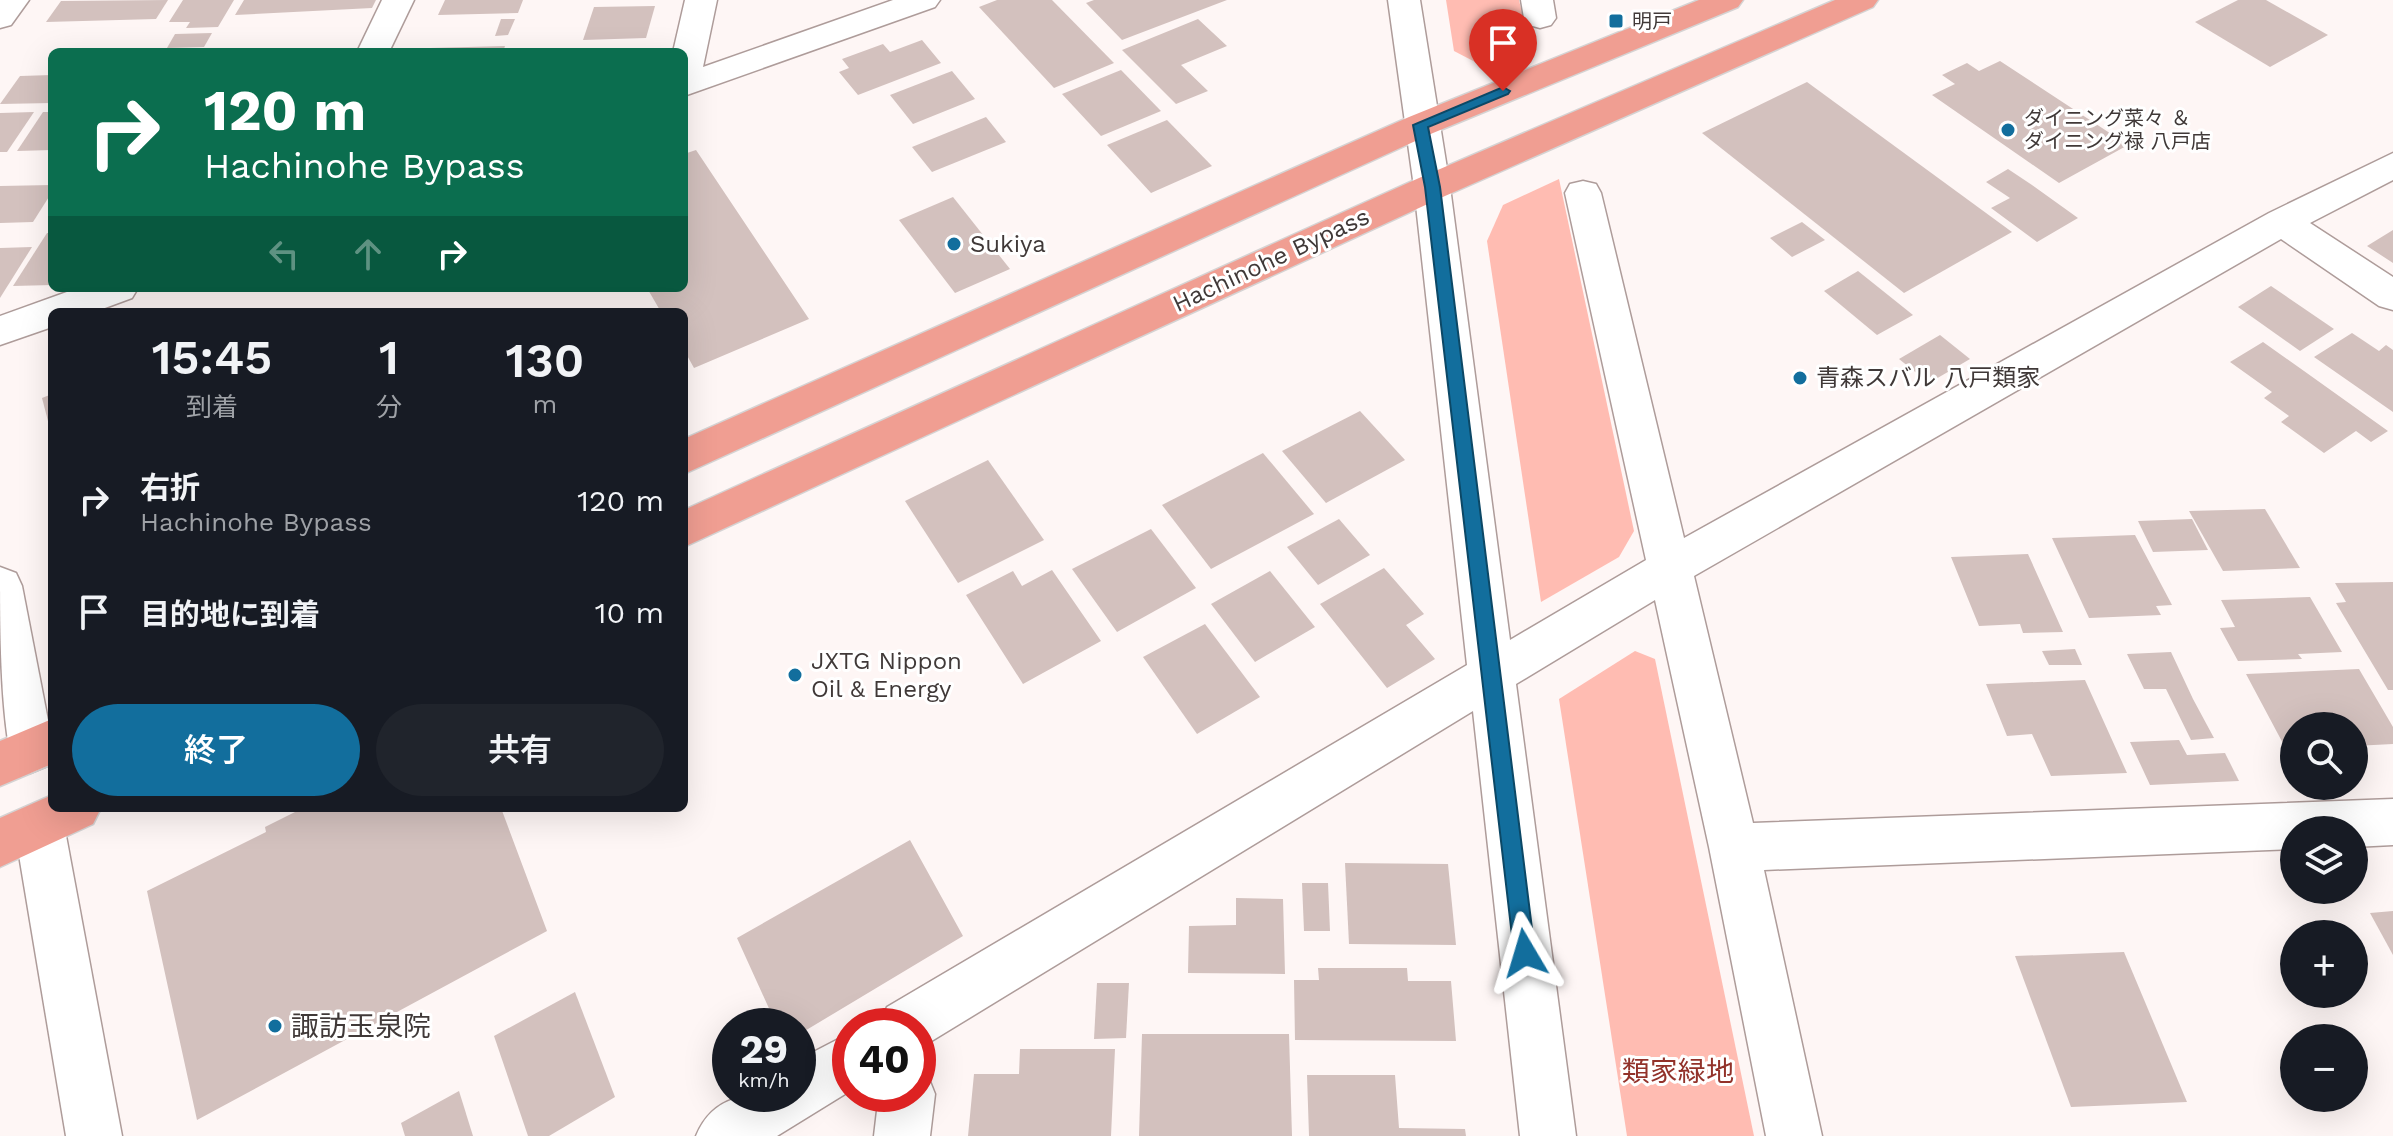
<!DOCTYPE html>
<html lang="ja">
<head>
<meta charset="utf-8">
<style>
	:root { --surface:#171b24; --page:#20242c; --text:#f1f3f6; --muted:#9ea1a6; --accent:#126e9d }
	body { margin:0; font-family:"Work Sans","Noto Sans JP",sans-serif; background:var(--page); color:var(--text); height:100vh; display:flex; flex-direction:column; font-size:30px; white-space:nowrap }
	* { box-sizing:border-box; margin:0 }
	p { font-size:26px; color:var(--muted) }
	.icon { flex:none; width:44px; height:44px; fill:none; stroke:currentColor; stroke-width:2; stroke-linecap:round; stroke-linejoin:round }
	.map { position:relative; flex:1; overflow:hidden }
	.drawer { position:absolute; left:48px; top:308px; width:640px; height:504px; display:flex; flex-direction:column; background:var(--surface); border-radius:12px; box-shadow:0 8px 32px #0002 }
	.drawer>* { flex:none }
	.banner { position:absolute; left:48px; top:48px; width:640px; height:244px; border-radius:12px; box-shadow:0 8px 32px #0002; background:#0b6e4f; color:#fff; overflow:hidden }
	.tools { position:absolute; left:2280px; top:712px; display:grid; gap:16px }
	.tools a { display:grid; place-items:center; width:88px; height:88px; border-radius:50%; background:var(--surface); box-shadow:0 8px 32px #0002; font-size:40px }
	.speed { position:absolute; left:712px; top:1008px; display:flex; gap:16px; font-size:40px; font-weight:700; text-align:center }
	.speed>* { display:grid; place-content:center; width:104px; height:104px; border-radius:50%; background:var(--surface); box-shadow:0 8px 32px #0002; line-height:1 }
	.speed small { font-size:20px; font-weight:400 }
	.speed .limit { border:12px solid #d22; background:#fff; color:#111 }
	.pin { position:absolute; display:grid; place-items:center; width:68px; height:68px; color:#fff; margin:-82px -34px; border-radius:50% 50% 50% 0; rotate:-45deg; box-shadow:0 0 8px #0007 }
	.pin .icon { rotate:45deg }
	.me { position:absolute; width:88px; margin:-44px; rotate:353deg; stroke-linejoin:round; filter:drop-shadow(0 0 6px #0008) }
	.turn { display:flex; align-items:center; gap:28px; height:168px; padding:0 24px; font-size:36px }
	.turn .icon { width:104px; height:104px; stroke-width:2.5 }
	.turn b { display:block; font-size:56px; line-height:68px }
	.lanes { display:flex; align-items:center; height:76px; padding:0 24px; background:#0003; justify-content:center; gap:40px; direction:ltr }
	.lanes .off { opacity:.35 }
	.eta { display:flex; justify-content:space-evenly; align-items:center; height:136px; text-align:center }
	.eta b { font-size:48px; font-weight:600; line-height:56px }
	.action { display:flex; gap:16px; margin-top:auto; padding:16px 24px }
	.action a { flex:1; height:92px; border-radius:48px; background:var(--accent); color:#fff; font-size:32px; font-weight:600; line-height:92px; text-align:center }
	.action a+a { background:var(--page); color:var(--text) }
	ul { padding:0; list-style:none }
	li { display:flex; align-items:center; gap:24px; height:112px; padding:0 24px }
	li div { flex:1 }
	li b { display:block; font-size:30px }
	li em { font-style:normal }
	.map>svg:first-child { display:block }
	.green { fill:#ffbcb2 }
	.building { fill:#d3c1be }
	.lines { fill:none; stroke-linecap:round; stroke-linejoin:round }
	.minor-casing { stroke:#ae9c9a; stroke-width:3 }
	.highway-casing { stroke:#d5d3d3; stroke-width:3 }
	.minor { fill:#fff; fill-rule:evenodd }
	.highway { fill:#f09e92; fill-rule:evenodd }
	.route { fill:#126e9d; stroke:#0c4866; stroke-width:2 }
	.poi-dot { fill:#126e9d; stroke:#fff; stroke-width:3 }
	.labels { text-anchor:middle; stroke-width:6; stroke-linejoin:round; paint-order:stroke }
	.far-poi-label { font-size:20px; fill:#403938; stroke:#fff; text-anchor:start }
	.poi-label { font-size:24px; fill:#403938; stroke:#fff; text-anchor:start }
	.street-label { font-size:24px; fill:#403938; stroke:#fff }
	.near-poi-label { font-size:28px; fill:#403938; stroke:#fff; text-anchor:start }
	.near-park-label { font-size:28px; fill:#92322a; stroke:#fff }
</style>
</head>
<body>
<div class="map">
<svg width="2393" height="1136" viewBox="0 0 2393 1136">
	<rect width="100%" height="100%" fill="#fef6f5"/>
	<g class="green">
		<polygon points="1446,0 1519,0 1529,43 1479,64 1454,51"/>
		<polygon points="1559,179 1634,531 1619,557 1541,602 1487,241 1503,205"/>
		<polygon points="1635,651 1655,659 1754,1136 1627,1136 1559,699"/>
	</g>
	<g class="building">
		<polygon points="168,0 156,19 46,22 61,1"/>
		<polygon points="183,0 234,0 218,27 186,28 190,22 169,22"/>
		<polygon points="244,0 376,0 372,8 235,15"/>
		<polygon points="445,0 523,0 518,13 438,15"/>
		<polygon points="997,0 1052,0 1114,63 1054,88 979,7"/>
		<polygon points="1094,0 1227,0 1122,40 1086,3"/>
		<polygon points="2238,0 2266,0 2328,35 2270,67 2195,22"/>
		<polygon points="655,6 646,38 583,40 594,7"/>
		<polygon points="501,19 515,19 508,35 495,36"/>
		<polygon points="1198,19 1227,46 1181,65 1208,91 1176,104 1122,50"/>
		<polygon points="212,33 204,47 167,48 175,34"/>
		<polygon points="922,40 941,63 858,95 839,72 849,68 842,59 883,44 890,52"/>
		<polygon points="505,46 503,52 428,52 430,48"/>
		<polygon points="2000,61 2128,145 2059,183 1932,95 1955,84 1942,75 1967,63 1979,71"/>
		<polygon points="1121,70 1161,111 1101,136 1062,94"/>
		<polygon points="952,71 975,99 913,124 890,95"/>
		<polygon points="52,75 52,103 0,104 20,76"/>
		<polygon points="1807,82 2012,232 1904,293 1702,133"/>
		<polygon points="34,112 7,152 0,152 0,113"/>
		<polygon points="43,112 52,112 52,150 17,151"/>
		<polygon points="986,117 1006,142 932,172 912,147"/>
		<polygon points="1167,120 1212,166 1151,193 1107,145"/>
		<polygon points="696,150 809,319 694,368 684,350 684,312 661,312 647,288 684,288 684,154"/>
		<polygon points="2008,169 2032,185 2078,218 2037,242 1991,208 2010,198 1986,182"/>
		<polygon points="52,185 52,192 33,222 0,223 0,186"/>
		<polygon points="953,197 1010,269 955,293 899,220"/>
		<polygon points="1802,222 1825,240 1792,257 1770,238"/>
		<polygon points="2393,230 2393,263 2367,246"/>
		<polygon points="47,233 52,233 52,285 13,286"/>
		<polygon points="32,247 0,298 0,248"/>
		<polygon points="1858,271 1913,315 1877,335 1824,291"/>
		<polygon points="2271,286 2334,329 2300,351 2238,307"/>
		<polygon points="2352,333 2379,351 2386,345 2393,350 2393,412 2314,357"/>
		<polygon points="1940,335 1970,359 1929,383 1899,359"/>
		<polygon points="2263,342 2304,371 2388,431 2371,442 2356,431 2324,453 2281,422 2289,416 2264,398 2272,392 2230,362"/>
		<polygon points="52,394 52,424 49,425 42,398"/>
		<polygon points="1360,411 1405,460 1326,503 1282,451"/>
		<polygon points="1263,453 1314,514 1211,569 1162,505"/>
		<polygon points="988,460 1044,540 958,583 905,501"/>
		<polygon points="2265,509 2300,568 2223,571 2189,511"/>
		<polygon points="1339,519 1370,555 1318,585 1287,547"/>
		<polygon points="2192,519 2208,550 2153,552 2138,521"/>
		<polygon points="1151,529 1196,588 1117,632 1072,569"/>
		<polygon points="2135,535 2172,605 2156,606 2161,615 2089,618 2052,538"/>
		<polygon points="2028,554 2063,632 2023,633 2020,624 1979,626 1951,557"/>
		<polygon points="1384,568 1424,614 1406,625 1435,659 1387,688 1320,604"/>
		<polygon points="1052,570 1101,641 1023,684 966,595 1013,571 1022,586"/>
		<polygon points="1270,571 1315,627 1255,662 1211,604"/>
		<polygon points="2393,582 2393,690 2388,690 2336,603 2346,602 2335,583"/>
		<polygon points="2310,597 2342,652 2298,654 2302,659 2238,661 2220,628 2235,627 2221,600"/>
		<polygon points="1205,624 1260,697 1197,734 1143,657"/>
		<polygon points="2075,649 2082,665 2049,665 2042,651"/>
		<polygon points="2171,652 2193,699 2214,738 2191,740 2166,689 2144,689 2127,654"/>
		<polygon points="2359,669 2393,727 2393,744 2354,746 2354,726 2294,726 2294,749 2286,749 2246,674"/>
		<polygon points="2085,680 2127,773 2051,776 2032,734 2007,736 1986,684"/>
		<polygon points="2179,740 2187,755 2225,753 2239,781 2150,785 2130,742"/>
		<polygon points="303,808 501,808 547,931 197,1120 147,891 266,832 265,827"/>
		<polygon points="910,840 963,936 798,1035 798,1026 777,1026 737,938"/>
		<polygon points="1345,863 1448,864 1456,945 1349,944"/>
		<polygon points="1302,883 1328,883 1330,931 1304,931"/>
		<polygon points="1236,898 1283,899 1285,974 1188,973 1189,926 1236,925"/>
		<polygon points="2393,911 2393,955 2370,913"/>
		<polygon points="2124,952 2187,1102 2071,1107 2015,956"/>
		<polygon points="1318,968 1407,968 1408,981 1451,981 1456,1041 1295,1040 1294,980 1319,980"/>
		<polygon points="1097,983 1129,983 1126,1038 1094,1039"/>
		<polygon points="575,992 615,1097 549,1136 528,1136 494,1036"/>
		<polygon points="1142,1034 1289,1034 1292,1136 1139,1136"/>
		<polygon points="1020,1049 1115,1049 1111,1136 968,1136 974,1074 1019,1074"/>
		<polygon points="1307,1075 1395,1075 1399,1128 1465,1129 1466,1136 1309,1136"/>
		<polygon points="459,1091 473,1136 405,1136 401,1123"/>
	</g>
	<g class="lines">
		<g class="minor-casing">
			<g id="minor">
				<polygon points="0,0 29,0 11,25 0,28"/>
				<polygon points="382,0 414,0 389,52 357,52"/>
				<polygon points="685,0 717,0 703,67 893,0 940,0 935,7 684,96 684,52 673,52"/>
				<polygon points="1388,0 1420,0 1450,187 1510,640 1646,560 1565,193 1570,184 1583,181 1596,184 1601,193 1684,538 2269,213 2393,153 2393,180 2310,223 2393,277 2393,310 2379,306 2281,239 1694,576 1753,823 2393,799 2393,845 2354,847 2354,830 2294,830 2294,849 1764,870 1822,1136 1766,1136 1709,847 1655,600 1516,684 1576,1136 1520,1136 1473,711 925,1045 918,1048 918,1026 879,1026 887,1007 1467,665 1414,187"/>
				<polygon points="1521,0 1553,0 1556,18 1551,25 1540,28 1529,25 1524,18"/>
				<polygon points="78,288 138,288 132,298 94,312 52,312 52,327 0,345 0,316"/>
				<path d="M0 567 16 573 22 586 52 741V755L47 766 30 773 13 766C0 715 0 625 0 567Z"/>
				<polygon points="39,802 56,809 64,825 122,1136 66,1136 14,825 22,809"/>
				<path d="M850 1033V1091L777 1136H696C715 1090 755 1094 798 1094V1060Z"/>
				<polygon points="918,1071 927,1074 935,1094 930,1136 874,1136 879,1094 918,1094"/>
			</g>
		</g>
		<g class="highway-casing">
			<g id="highway">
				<polygon points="1699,0 1743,0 1738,7 1433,133 684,474 684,439 1409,117"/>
				<polygon points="1835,0 1878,0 1873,7 1445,196 684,547 684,510 1419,178"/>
				<polygon points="52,719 52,764 0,786 0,741"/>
				<polygon points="52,795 52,808 101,808 93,824 0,867 0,818"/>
			</g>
		</g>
		<use href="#minor" class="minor"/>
		<use href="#highway" class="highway"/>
	</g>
	<polygon class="route" points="1503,87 1510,91 1508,94 1428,127 1440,187 1535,953 1532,961 1525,964 1517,961 1514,953 1425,187 1413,125"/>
	<g class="poi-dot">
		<rect x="1608" y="13" width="16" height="16" rx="4"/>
		<circle cx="2008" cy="130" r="8"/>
		<circle cx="954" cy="244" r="8"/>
		<circle cx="1800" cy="378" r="8"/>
		<circle cx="795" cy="675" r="8"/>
		<circle cx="275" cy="1026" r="8"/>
	</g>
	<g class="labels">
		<g class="far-poi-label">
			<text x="1632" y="28">明戸</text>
			<text x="2024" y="125">ダイニング菜々 ＆<tspan x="2024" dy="23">ダイニング禄 八戸店</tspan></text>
		</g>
		<g class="poi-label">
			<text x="970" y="252">Sukiya</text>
			<text x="1816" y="386">青森スバル 八戸類家</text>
			<text x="811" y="669">JXTG Nippon<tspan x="811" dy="28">Oil &amp; Energy</tspan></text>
		</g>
		<g class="street-label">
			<text transform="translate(1271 260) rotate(-25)" y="8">Hachinohe Bypass</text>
		</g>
		<g class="near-poi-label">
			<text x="291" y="1036">諏訪玉泉院</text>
		</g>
		<g class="near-park-label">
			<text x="1678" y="1081">類家緑地</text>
		</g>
	</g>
</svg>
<div class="tools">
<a><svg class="icon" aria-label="search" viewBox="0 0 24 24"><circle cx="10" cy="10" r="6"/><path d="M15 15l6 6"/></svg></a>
<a><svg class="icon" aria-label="layers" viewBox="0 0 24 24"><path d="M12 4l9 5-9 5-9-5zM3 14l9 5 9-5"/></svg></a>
<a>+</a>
<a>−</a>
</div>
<div class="speed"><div>29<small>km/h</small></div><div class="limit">40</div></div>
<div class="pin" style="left:1503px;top:91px;background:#d93025"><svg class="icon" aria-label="arrive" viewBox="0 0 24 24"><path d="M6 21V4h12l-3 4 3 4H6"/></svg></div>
<svg class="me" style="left:1525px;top:953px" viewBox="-20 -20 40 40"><path d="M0-17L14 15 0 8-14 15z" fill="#126e9d" stroke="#fff" stroke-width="4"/></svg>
<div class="banner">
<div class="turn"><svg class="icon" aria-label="right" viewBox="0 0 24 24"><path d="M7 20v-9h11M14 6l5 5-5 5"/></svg><div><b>120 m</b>Hachinohe Bypass</div></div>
<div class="lanes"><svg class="icon off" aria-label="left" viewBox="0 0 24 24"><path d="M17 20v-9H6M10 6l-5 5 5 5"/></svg><svg class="icon off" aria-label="ahead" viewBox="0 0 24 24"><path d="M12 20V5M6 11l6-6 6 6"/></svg><svg class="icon" aria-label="right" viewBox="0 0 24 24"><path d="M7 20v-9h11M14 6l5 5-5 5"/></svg></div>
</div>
<section class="drawer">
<div class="eta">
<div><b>15:45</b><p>到着</p></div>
<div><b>1</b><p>分</p></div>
<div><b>130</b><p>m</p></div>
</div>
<ul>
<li><svg class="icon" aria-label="right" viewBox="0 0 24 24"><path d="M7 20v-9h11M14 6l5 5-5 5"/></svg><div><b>右折</b><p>Hachinohe Bypass</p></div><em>120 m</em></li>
<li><svg class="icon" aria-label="arrive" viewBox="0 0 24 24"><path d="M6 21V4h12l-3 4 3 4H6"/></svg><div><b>目的地に到着</b></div><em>10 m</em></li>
</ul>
<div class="action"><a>終了</a><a>共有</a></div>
</section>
</div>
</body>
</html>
